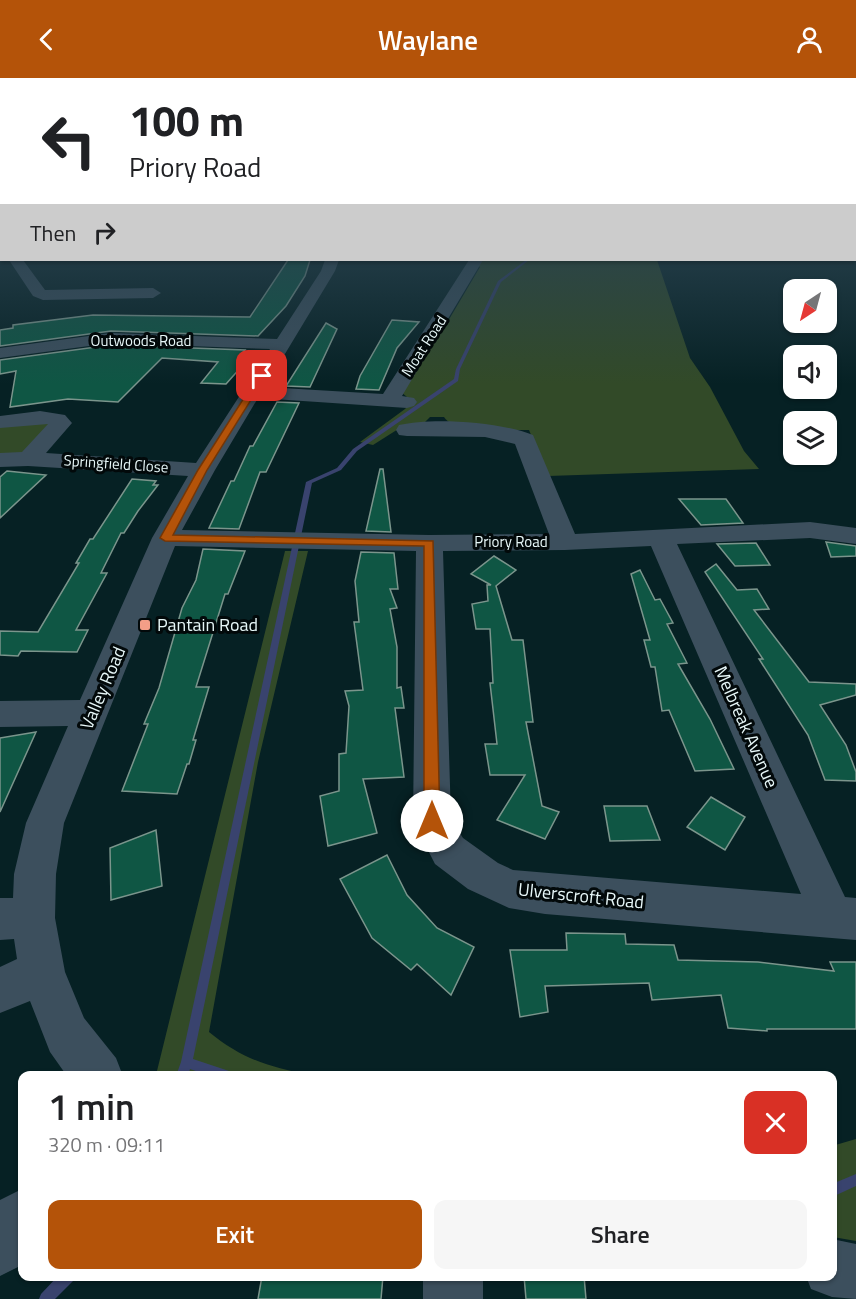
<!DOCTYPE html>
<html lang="en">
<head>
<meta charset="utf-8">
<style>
	:root { --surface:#fff; --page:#f6f6f6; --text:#202124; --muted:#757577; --accent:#b45309 }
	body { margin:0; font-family:"Titillium Web",sans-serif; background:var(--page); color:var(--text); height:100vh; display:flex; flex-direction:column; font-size:22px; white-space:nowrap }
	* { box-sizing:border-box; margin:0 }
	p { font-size:20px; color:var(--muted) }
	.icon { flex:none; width:33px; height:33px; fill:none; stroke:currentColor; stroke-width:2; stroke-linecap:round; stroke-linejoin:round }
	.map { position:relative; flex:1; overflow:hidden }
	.drawer { position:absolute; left:18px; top:993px; width:819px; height:210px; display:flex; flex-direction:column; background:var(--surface); border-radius:12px; box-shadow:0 2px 4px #0004 }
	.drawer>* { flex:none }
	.top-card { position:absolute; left:0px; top:0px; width:856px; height:183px; box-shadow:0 2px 4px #0004; background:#fff; color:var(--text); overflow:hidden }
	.needle { width:39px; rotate:216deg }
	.buttons { position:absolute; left:783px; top:201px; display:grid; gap:12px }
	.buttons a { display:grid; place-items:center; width:54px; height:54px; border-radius:12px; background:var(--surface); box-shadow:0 2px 4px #0004; font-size:30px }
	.pin { position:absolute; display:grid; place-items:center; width:51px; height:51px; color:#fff; margin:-26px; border-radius:12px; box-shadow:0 3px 9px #0006 }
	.me { position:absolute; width:66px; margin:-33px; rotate:0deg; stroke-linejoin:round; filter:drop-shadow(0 0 4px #0008) }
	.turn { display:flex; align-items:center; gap:21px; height:126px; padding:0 30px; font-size:27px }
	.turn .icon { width:78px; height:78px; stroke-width:2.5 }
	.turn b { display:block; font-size:42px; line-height:51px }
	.then { display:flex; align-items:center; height:57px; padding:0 30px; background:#0003; gap:12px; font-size:22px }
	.round { display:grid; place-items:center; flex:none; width:63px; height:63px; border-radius:12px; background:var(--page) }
	.head { display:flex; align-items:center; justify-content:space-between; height:102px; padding:0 30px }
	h1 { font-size:36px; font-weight:600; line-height:45px }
	.button { display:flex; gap:12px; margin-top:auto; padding:12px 30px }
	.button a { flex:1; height:69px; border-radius:12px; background:var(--accent); color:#fff; font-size:24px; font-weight:600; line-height:69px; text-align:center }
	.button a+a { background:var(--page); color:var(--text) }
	header { display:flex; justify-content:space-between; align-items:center; height:78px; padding:0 30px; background:var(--accent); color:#fff; font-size:27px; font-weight:600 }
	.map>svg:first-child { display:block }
	.green { fill:#324a28 }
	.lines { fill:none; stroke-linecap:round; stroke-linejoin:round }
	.stream { fill:#39436e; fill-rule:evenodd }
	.building { fill:#0f5644; stroke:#7b958c; stroke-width:1.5 }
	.minor { fill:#3c4f5d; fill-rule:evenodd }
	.route { fill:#b45309; stroke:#753606; stroke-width:1.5 }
	.poi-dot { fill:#f49e87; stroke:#02090a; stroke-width:2 }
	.labels { text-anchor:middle; stroke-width:6; stroke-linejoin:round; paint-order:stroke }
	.far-street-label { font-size:15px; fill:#e7f7f8; stroke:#02090a }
	.poi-label { font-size:18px; fill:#e7f7f8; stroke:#02090a; text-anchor:start }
	.street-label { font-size:18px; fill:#e7f7f8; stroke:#02090a }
</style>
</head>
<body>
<header><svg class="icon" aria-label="back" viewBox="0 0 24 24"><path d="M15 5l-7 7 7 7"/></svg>Waylane<svg class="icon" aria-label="person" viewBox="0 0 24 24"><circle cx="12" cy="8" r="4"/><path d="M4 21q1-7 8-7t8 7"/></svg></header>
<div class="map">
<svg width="856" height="1221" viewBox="0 0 856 1221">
	<rect width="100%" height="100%" fill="#062124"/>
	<g class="green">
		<path d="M481 182H657L690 280 710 309 744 373 759 391 548 398 529 352C508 351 455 357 444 339H430L423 346 403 348 373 367 360 364 405 331 414 321 407 319 401 314 435 256 441 255 480 189 477 187Z"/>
		<polygon points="58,341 28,381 0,382 0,344"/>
		<path d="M285 473H308L258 684 209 954C242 981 269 989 310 997H156Z"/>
		<polygon points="856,1061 856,1163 833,1159 832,1068"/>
	</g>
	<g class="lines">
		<g class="stream">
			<polygon points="526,182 529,182 501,204 460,291 458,303 357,373 341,392 312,405 193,981 232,994 234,998 210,998 190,991 188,998 176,998 181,984 306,404 337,390 353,371 454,301 456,291 498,203"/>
			<polygon points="856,1096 856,1108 832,1119 832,1106"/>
			<polygon points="58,1198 75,1198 73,1203 55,1221 39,1221 41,1216"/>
		</g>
	</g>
	<g class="building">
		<polygon points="288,182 310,182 305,198 286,228 258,258 111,253 0,268 0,252 13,250 13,247 93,237 250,239"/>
		<polygon points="392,242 419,244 397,270 379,312 356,311 360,298"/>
		<polygon points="326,245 337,251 310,309 286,308"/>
		<polygon points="111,267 245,272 240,278 250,279 226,306 201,305 218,284 162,280 118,324 68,321 10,329 16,293 0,296 0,282"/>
		<polygon points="277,324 299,325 266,394 260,394 239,451 209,450 231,403 234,403 250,368 253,368"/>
		<polygon points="380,391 383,391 391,454 366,453"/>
		<polygon points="7,393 46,397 0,440 0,399"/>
		<polygon points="132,401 156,403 153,407 158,407 138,433 124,455 121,455 101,495 107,495 76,552 88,552 77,574 21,573 18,578 0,577 0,553 38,554 79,485 76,485 90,461 93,461"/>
		<polygon points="679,421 726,421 743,445 701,447"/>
		<polygon points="826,464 856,468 856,478 831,479"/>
		<polygon points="756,465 770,487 735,488 717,466"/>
		<polygon points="203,471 245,473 228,516 225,516 196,609 209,609 193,662 196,662 189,686 187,686 177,716 122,713 148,646 144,646 159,610 182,530 196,502"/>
		<polygon points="361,474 394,475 398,511 390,511 397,530 390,531 397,569 397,610 401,609 404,630 395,630 404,699 363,701 377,755 328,768 320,718 339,713 339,676 346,675 349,628 345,613 363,612 354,544 359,544 355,503"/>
		<polygon points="494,478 516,492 496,508 512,562 523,562 533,644 526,644 542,728 559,734 545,761 497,742 525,697 490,697 485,666 497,666 490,605 493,605 490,551 476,551 472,526 488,523 487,507 491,507 471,496"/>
		<polygon points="716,486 737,512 757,511 769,531 754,532 809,604 856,606 856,617 820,627 846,667 856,694 856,703 825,702 808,657 759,581 763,581 705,494"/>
		<polygon points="640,492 655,522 660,521 673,545 667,546 687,585 678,586 710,641 734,691 695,693 669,632 662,633 655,589 651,589 644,562 650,562 631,496"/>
		<polygon points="36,654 0,734 0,660"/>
		<polygon points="711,719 745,739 725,772 687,749"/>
		<polygon points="604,728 647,728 660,762 610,763"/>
		<polygon points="156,752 162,808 111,822 110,770"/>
		<polygon points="387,777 407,817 437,850 474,869 451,917 417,886 411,892 372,860 340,801"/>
		<polygon points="566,855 625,856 626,866 674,867 678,882 758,884 834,893 830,884 856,884 856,951 767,951 767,953 728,950 721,917 652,922 649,905 545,908 548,934 520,939 510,872 567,872"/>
		<polygon points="262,1198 383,1198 381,1221 258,1221"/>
		<polygon points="524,1198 584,1198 586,1221 526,1221"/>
	</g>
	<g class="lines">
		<g class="minor">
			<rect x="0" y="151" width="2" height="8"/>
			<polygon points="9,182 23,182 45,212 153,210 161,215 153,220 43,222 33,218"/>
			<path d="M325 182H339L335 193 265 309 383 316 469 182H483L402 318 414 320 417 324 414 328 407 330 258 320 215 392 182 452 429 457 549 456 515 366 485 359 407 358 399 357 396 352 399 347C433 339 501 344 533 357L575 456 810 444 856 450V466L810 460 677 466 845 819 856 820V862L545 836 509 830 468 811 435 786 413 743 416 473 175 468 64 745 56 796 55 840 65 894 84 940 116 980 123 998H67L50 974 30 923 0 935V889L17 881 14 861 0 862V820H13L14 796 26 745 68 648 0 649V623L80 622 152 460 188 398 28 388 0 389V375L22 374 48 346 0 350V338L40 333 65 337 72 345 46 375 196 385 270 271 111 265 0 280V270L111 255 277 261 321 193ZM651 468 801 816 513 792 498 785 463 760 451 741 443 473 565 472Z"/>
			<polygon points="22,1111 22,1187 0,1198 0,1122"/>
			<polygon points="832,1161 856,1166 856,1221 832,1219 811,1211 806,1198 832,1198"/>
			<rect x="423" y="1198" width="60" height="23"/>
		</g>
	</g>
	<linearGradient id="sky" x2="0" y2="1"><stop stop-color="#031214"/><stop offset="0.44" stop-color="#2a4350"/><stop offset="1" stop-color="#2a4350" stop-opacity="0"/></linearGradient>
	<rect width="856" height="306" fill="url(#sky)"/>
	<polygon class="route" points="262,296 266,298 207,392 173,457 433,463 440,743 438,748 432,750 426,748 424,743 424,468 165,463 160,460 198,392 258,298"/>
	<rect class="poi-dot" x="139" y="541" width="12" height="12" rx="3"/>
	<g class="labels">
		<g class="far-street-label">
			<text x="141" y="268">Outwoods Road</text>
			<text transform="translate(424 268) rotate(-57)" y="5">Moat Road</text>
			<text transform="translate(116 386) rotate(4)" y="5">Springfield Close</text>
			<text x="511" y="469">Priory Road</text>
		</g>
		<g class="poi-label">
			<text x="157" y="553">Pantain Road</text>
		</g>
		<g class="street-label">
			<text transform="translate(103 610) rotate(-67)" y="6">Valley Road</text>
			<text transform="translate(746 649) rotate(66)" y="6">Melbreak Avenue</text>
			<text transform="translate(581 818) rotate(6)" y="6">Ulverscroft Road</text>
		</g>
	</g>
</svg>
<div class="buttons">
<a><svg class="needle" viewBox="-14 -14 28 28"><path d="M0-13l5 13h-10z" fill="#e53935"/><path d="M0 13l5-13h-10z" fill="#757577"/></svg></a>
<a><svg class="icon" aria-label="sound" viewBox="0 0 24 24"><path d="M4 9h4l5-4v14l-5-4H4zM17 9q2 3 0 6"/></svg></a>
<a><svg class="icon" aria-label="layers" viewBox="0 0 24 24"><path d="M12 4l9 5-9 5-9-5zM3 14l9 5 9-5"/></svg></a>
</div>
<div class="pin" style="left:262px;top:298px;background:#d93025"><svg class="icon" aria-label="arrive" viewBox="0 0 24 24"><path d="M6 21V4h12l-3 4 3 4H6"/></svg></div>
<svg class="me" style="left:432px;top:743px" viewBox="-20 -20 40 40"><circle r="19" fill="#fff"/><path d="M0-13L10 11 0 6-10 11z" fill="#b45309"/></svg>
<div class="top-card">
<div class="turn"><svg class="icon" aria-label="left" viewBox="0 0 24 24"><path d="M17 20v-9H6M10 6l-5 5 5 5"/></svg><div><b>100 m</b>Priory Road</div></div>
<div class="then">Then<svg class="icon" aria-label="right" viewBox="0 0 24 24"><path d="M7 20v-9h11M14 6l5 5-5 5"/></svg></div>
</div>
<section class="drawer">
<div class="head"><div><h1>1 min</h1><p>320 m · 09:11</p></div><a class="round" style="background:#d93025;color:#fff"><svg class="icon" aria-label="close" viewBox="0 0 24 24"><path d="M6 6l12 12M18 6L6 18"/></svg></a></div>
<div class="button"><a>Exit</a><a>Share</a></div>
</section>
</div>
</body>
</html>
